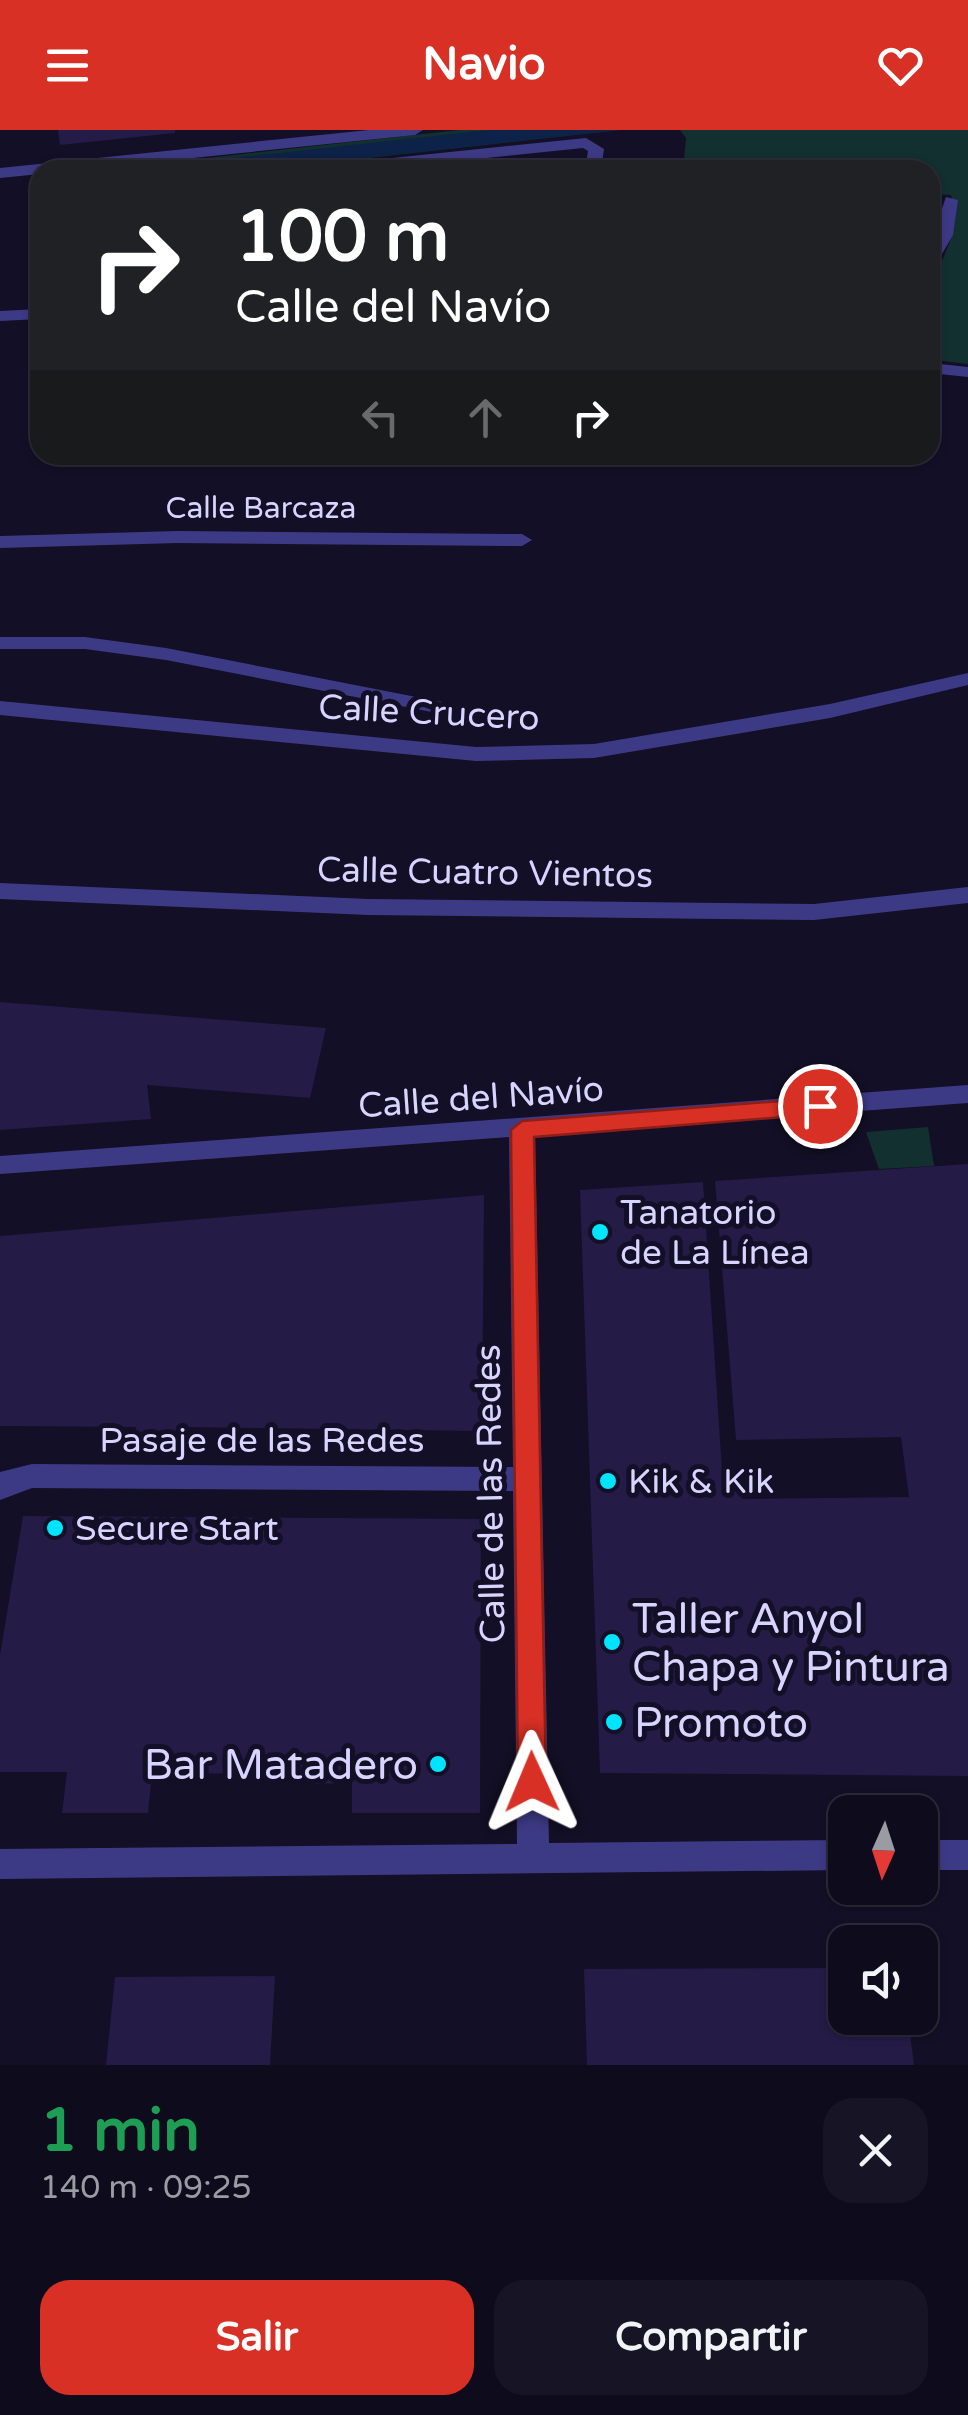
<!DOCTYPE html>
<html lang="es">
<head>
<meta charset="utf-8">
<style>
	:root { --surface:#0e0b1c; --page:#171425; --text:#f1f3f6; --muted:#9b9ba3; --line:#2e2b3b; --accent:#d93025 }
	body { margin:0; font-family:"Varela Round",sans-serif; background:var(--page); color:var(--text); height:100vh; display:flex; flex-direction:column; font-size:38px; white-space:nowrap }
	* { box-sizing:border-box; margin:0 }
	p { font-size:32px; color:var(--muted) }
	.icon { flex:none; width:55px; height:55px; fill:none; stroke:currentColor; stroke-width:2; stroke-linecap:round; stroke-linejoin:round }
	.map { position:relative; height:1935px; overflow:hidden }
	.sheet { display:flex; flex-direction:column; background:var(--surface); flex:1 }
	.sheet>* { flex:none }
	.hud { position:absolute; left:30px; top:30px; width:910px; height:305px; border-radius:30px; box-shadow:0 2px 8px #0004,0 0 0 2px var(--line); background:#202124; color:#fff; overflow:hidden }
	.needle { width:65px; rotate:183deg }
	.buttons { position:absolute; left:828px; top:1665px; display:grid; gap:20px }
	.buttons a { display:grid; place-items:center; width:110px; height:110px; border-radius:20px; background:var(--surface); box-shadow:0 2px 8px #0004,0 0 0 2px var(--line); font-size:50px }
	.pin { position:absolute; display:grid; place-items:center; width:85px; height:85px; color:#fff; margin:-42px; border:5px solid #fff; border-radius:50%; box-shadow:0 2px 10px #0007 }
	.me { position:absolute; width:110px; margin:-55px; rotate:359deg; stroke-linejoin:round; filter:drop-shadow(0 0 8px #0008) }
	.turn { display:flex; align-items:center; gap:35px; height:210px; padding:0 40px; font-size:45px }
	.turn .icon { width:130px; height:130px; stroke-width:2.5 }
	.turn b { display:block; font-size:70px; line-height:85px }
	.lanes { display:flex; align-items:center; height:95px; padding:0 40px; background:#0003; justify-content:center; gap:50px; direction:ltr }
	.lanes .off { opacity:.35 }
	.round { display:grid; place-items:center; flex:none; width:105px; height:105px; border-radius:30px; background:var(--page) }
	.head { display:flex; align-items:center; justify-content:space-between; height:170px; padding:0 40px }
	h1 { font-size:60px; font-weight:800; line-height:75px; color:#1e9e55 }
	.action { display:flex; gap:20px; margin-top:auto; padding:20px 40px }
	.action a { flex:1; height:115px; border-radius:30px; background:var(--accent); color:#fff; font-size:40px; font-weight:800; line-height:115px; text-align:center }
	.action a+a { background:var(--page); color:var(--text) }
	header { display:flex; justify-content:space-between; align-items:center; height:130px; padding:0 40px; background:var(--accent); color:#fff; font-size:45px; font-weight:800 }
	.map>svg:first-child { display:block }
	.green { fill:#12302f }
	.water { fill:#0c2248 }
	.building { fill:#241b47 }
	.lines { fill:none; stroke-linecap:round; stroke-linejoin:round }
	.service { fill:#3d3a85; fill-rule:evenodd }
	.minor { fill:#3d3a85; fill-rule:evenodd }
	.route { fill:#d93025; stroke:#8d1f18; stroke-width:2.5 }
	.poi-dot { fill:#00e5ff; stroke:#130f26; stroke-width:4 }
	.labels { text-anchor:middle; stroke-width:10; stroke-linejoin:round; paint-order:stroke }
	.far-street-label { font-size:30px; fill:#d9d4ff; stroke:#130f26 }
	.street-label { font-size:35px; fill:#d9d4ff; stroke:#130f26 }
	.poi-label { font-size:35px; fill:#d9d4ff; stroke:#130f26; text-anchor:start }
	.near-poi-label { font-size:42px; fill:#d9d4ff; stroke:#130f26; text-anchor:start }
</style>
</head>
<body>
<header><svg class="icon" aria-label="menu" viewBox="0 0 24 24"><path d="M4 6h16M4 12h16M4 18h16"/></svg>Navio<svg class="icon" aria-label="heart" viewBox="0 0 24 24"><path d="M12 20l-8-8c-3-5 5-10 8-4 3-6 11-1 8 4z"/></svg></header>
<div class="map">
<svg width="968" height="1935" viewBox="0 0 968 1935">
	<rect width="100%" height="100%" fill="#130f26"/>
	<g class="green">
		<polygon points="459,0 620,0 260,40 99,40"/>
		<polygon points="680,0 968,0 968,234 934,230 934,151 952,106 956,84 951,65 930,64 930,40 885,40 883,34 769,32 765,40 683,40 686,8"/>
		<polygon points="928,997 934,1036 879,1039 866,1002"/>
	</g>
	<polygon class="water" points="490,0 620,0 254,40 123,40"/>
	<g class="building">
		<polygon points="58,0 175,0 175,3 60,15"/>
		<polygon points="0,872 326,898 310,968 147,955 151,989 0,1000"/>
		<polygon points="968,1034 968,1646 600,1643 580,1060 703,1052 723,1355 741,1355 742,1369 909,1367 901,1307 736,1310 715,1051"/>
		<polygon points="484,1065 482,1301 181,1297 179,1315 133,1314 136,1297 0,1296 0,1106"/>
		<polygon points="23,1386 481,1389 480,1683 352,1683 352,1653 313,1654 313,1644 152,1643 148,1683 62,1683 67,1642 0,1642 0,1525"/>
		<polygon points="845,1838 845,1888 908,1888 914,1935 587,1935 584,1839"/>
		<polygon points="275,1846 270,1935 106,1935 115,1847"/>
	</g>
	<g class="lines">
		<g class="service">
			<path d="M946 67 958 70 953 105 935 136 930 138C930 117 939 86 946 67Z"/>
			<polygon points="0,507 85,507 166,518 452,574 462,580 452,586 166,530 85,519 0,519"/>
		</g>
		<g class="minor">
			<polygon points="369,0 423,0 415,5 76,40 40,40 40,44 0,48 0,38"/>
			<polygon points="586,8 604,19 601,40 585,40 588,21 583,18 372,40 317,40 325,35"/>
			<polygon points="40,179 40,189 0,191 0,181"/>
			<polygon points="930,233 968,237 968,247 930,243"/>
			<polygon points="178,401 522,404 532,410 522,416 178,413 0,418 0,406"/>
			<polygon points="968,543 968,555 830,588 594,628 476,631 0,585 0,571 476,617 594,614 830,574"/>
			<polygon points="0,753 368,769 814,774 968,757 968,773 814,790 368,785 0,769"/>
			<polygon points="968,955 968,973 535,1005 549,1713 845,1710 845,1740 0,1749 0,1719 517,1714 513,1361 32,1358 0,1370 0,1342 32,1334 513,1337 509,1007 0,1044 0,1026"/>
			<rect x="920" y="1710" width="48" height="30"/>
		</g>
	</g>
	<polygon class="route" points="820,968 831,976 820,984 534,1007 546,1652 542,1661 532,1665 522,1661 518,1652 511,1000 522,991"/>
	<g class="poi-dot">
		<circle cx="600" cy="1102" r="10"/>
		<circle cx="608" cy="1351" r="10"/>
		<circle cx="55" cy="1398" r="10"/>
		<circle cx="612" cy="1512" r="10"/>
		<circle cx="614" cy="1592" r="10"/>
		<circle cx="438" cy="1634" r="10"/>
	</g>
	<g class="labels">
		<g class="far-street-label">
			<text x="261" y="388">Calle Barcaza</text>
		</g>
		<g class="street-label">
			<text transform="translate(429 582) rotate(3)" y="12">Calle Crucero</text>
			<text transform="translate(485 742) rotate(1)" y="12">Calle Cuatro Vientos</text>
			<text transform="translate(481 967) rotate(-4)" y="12">Calle del Navío</text>
			<text x="262" y="1322">Pasaje de las Redes</text>
			<text transform="translate(490 1364) rotate(-91)" y="12">Calle de las Redes</text>
		</g>
		<g class="poi-label">
			<text x="620" y="1094">Tanatorio<tspan x="620" dy="40">de La Línea</tspan></text>
			<text x="628" y="1363">Kik &amp; Kik</text>
			<text x="75" y="1410">Secure Start</text>
		</g>
		<g class="near-poi-label">
			<text x="632" y="1503">Taller Anyol<tspan x="632" dy="48">Chapa y Pintura</tspan></text>
			<text x="634" y="1607">Promoto</text>
			<text x="418" y="1649" text-anchor="end">Bar Matadero</text>
		</g>
	</g>
</svg>
<div class="buttons">
<a><svg class="needle" viewBox="-14 -14 28 28"><path d="M0-13l5 13h-10z" fill="#e53935"/><path d="M0 13l5-13h-10z" fill="#9b9ba3"/></svg></a>
<a><svg class="icon" aria-label="sound" viewBox="0 0 24 24"><path d="M4 9h4l5-4v14l-5-4H4zM17 9q2 3 0 6"/></svg></a>
</div>
<div class="pin" style="left:820px;top:976px;background:#d93025"><svg class="icon" aria-label="arrive" viewBox="0 0 24 24"><path d="M6 21V4h12l-3 4 3 4H6"/></svg></div>
<svg class="me" style="left:532px;top:1652px" viewBox="-20 -20 40 40"><path d="M0-17L14 15 0 8-14 15z" fill="#d93025" stroke="#fff" stroke-width="4"/></svg>
<div class="hud">
<div class="turn"><svg class="icon" aria-label="right" viewBox="0 0 24 24"><path d="M7 20v-9h11M14 6l5 5-5 5"/></svg><div><b>100 m</b>Calle del Navío</div></div>
<div class="lanes"><svg class="icon off" aria-label="left" viewBox="0 0 24 24"><path d="M17 20v-9H6M10 6l-5 5 5 5"/></svg><svg class="icon off" aria-label="ahead" viewBox="0 0 24 24"><path d="M12 20V5M6 11l6-6 6 6"/></svg><svg class="icon" aria-label="right" viewBox="0 0 24 24"><path d="M7 20v-9h11M14 6l5 5-5 5"/></svg></div>
</div>
</div>
<section class="sheet">
<div class="head"><div><h1>1 min</h1><p>140 m · 09:25</p></div><a class="round"><svg class="icon" aria-label="close" viewBox="0 0 24 24"><path d="M6 6l12 12M18 6L6 18"/></svg></a></div>
<div class="action"><a>Salir</a><a>Compartir</a></div>
</section>
</body>
</html>
